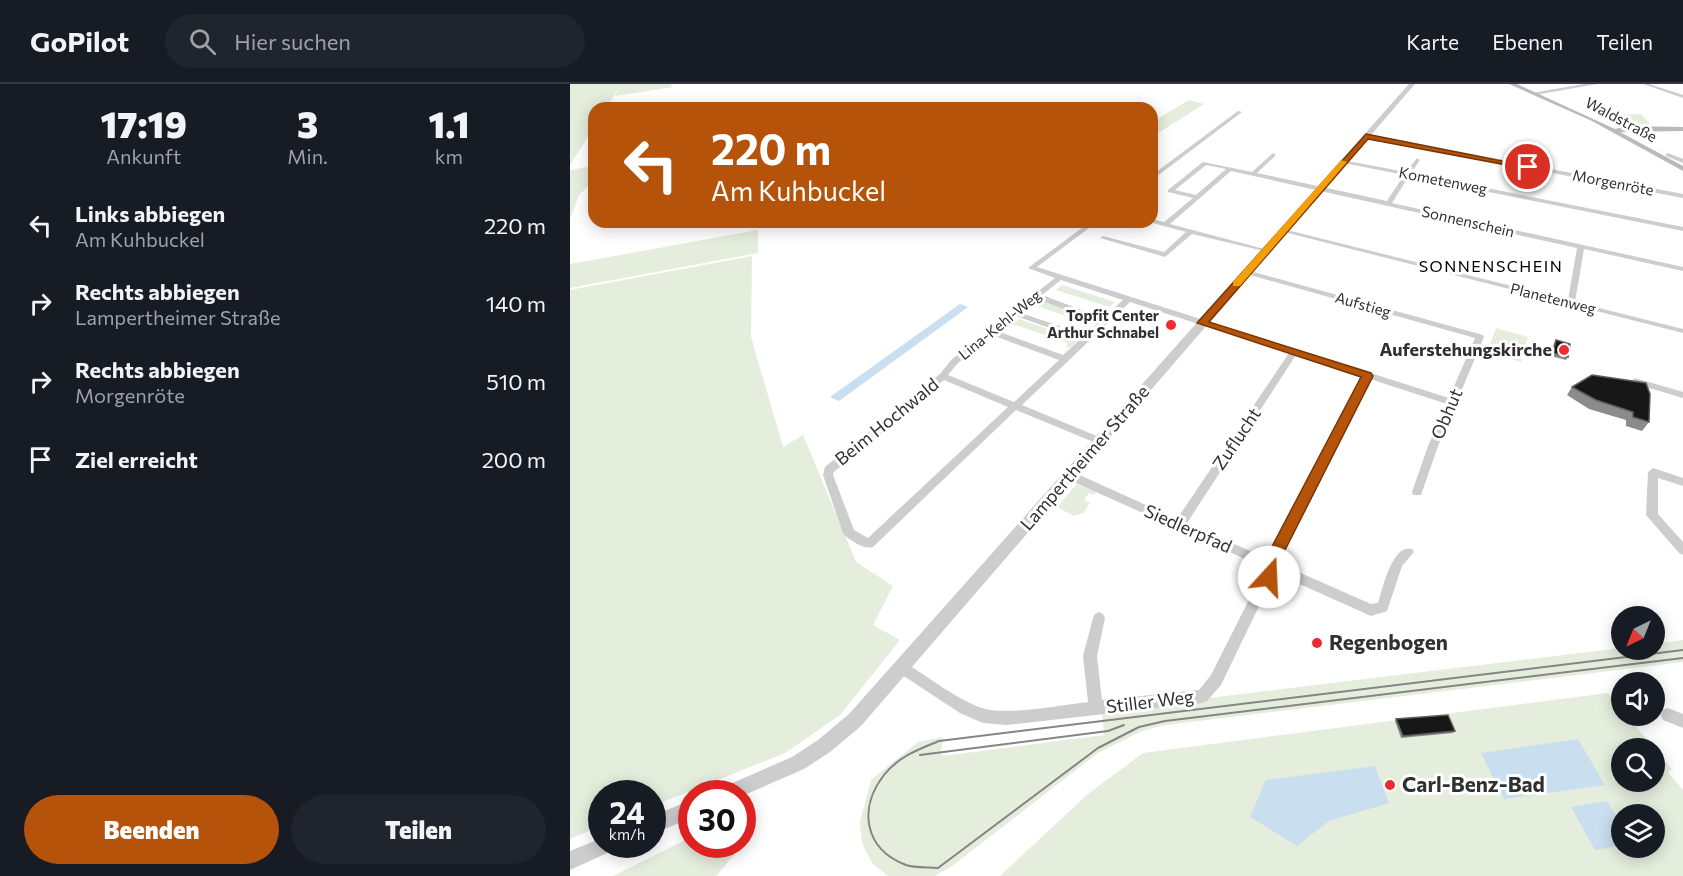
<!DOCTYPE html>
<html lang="de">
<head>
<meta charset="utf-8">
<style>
	:root { --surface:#171b24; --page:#20242c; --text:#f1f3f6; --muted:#9ea1a6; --line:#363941; --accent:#b45309 }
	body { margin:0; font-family:Commissioner,sans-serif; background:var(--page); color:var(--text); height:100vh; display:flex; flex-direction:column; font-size:22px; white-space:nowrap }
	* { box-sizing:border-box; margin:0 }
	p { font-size:20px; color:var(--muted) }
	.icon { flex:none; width:33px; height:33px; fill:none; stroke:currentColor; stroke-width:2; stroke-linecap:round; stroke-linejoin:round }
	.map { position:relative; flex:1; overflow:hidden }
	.drawer { display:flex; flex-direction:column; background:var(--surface); width:570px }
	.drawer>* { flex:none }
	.guide { position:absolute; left:18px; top:18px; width:570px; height:126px; border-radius:18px; box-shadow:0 3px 15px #0003; background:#b45309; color:#fff; overflow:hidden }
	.needle { width:39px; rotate:223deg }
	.tools { position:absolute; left:1041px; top:522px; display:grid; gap:12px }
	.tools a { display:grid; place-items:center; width:54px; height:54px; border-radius:50%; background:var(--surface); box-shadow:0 3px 15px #0003; font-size:30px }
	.speed { position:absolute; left:18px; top:696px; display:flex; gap:12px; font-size:30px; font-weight:700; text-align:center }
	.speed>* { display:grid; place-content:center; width:78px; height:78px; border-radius:50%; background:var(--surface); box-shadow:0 3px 15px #0003; line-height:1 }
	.speed small { font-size:15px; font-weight:400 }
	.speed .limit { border:9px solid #d22; background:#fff; color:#111 }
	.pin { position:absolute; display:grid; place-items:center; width:51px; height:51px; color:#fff; margin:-26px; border:3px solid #fff; border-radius:50%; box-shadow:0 2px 6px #0007 }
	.me { position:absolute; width:66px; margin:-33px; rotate:20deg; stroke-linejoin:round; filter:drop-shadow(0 0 4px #0008) }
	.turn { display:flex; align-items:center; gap:21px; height:126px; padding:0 24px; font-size:27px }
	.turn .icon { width:78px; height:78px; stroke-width:2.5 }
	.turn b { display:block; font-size:42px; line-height:51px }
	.eta { display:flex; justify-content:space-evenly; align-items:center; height:102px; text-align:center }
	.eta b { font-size:36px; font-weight:800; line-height:42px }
	.button { display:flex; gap:12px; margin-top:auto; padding:12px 24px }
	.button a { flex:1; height:69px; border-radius:36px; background:var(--accent); color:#fff; font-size:24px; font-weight:800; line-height:69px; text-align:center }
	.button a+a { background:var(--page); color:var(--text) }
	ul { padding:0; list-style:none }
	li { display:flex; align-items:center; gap:18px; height:78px; padding:0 24px }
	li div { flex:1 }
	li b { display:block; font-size:22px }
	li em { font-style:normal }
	header { display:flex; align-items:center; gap:36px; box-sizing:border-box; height:84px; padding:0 30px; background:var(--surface); border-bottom:2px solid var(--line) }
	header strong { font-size:28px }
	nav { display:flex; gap:33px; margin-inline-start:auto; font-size:21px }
	.search { width:420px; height:54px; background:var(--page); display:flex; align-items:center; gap:15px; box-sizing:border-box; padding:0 21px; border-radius:33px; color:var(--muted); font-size:22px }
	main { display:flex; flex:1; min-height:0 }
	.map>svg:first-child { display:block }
	.green { fill:#e5eddd; fill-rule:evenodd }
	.water { fill:#c9deee }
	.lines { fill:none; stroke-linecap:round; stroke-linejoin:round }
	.minor { fill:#cdcdcd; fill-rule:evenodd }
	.tertiary { fill:#cdcdcd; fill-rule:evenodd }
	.secondary { fill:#bababa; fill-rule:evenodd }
	.tram { stroke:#858585; stroke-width:2 }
	.wall { fill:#8b8b8b }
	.building { fill:#171717; stroke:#5d5d5d; stroke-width:1.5 }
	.route { fill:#b45309; stroke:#753606; stroke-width:1.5 }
	.slow { fill:#f59e0b }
	.poi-dot { fill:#ec2c31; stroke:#fff; stroke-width:2 }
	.labels { text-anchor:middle; stroke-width:6; stroke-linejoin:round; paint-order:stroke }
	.far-street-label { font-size:15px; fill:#303030; stroke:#fff }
	.far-poi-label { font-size:15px; font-weight:bold; fill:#303030; stroke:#fff; text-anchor:end }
	.far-neighbourhood-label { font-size:16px; letter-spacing:1.5px; fill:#000; stroke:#fff }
	.poi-label { font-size:18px; font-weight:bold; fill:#303030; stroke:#fff; text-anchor:end }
	.street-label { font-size:18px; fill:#303030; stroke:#fff }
	.near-poi-label { font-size:21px; font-weight:bold; fill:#303030; stroke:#fff; text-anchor:start }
</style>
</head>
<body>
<header>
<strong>GoPilot</strong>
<div class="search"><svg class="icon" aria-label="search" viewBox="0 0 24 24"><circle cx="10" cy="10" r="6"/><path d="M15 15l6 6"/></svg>Hier suchen</div>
<nav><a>Karte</a><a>Ebenen</a><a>Teilen</a></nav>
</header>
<main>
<section class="drawer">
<div class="eta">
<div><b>17:19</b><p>Ankunft</p></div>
<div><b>3</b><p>Min.</p></div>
<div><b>1.1</b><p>km</p></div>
</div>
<ul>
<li><svg class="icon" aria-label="left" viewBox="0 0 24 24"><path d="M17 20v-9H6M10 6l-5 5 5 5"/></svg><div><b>Links abbiegen</b><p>Am Kuhbuckel</p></div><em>220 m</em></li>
<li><svg class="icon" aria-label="right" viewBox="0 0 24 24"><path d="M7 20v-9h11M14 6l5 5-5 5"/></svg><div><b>Rechts abbiegen</b><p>Lampertheimer Straße</p></div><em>140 m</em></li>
<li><svg class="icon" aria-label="right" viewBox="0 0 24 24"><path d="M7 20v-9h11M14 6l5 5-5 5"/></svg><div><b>Rechts abbiegen</b><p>Morgenröte</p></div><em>510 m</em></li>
<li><svg class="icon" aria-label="arrive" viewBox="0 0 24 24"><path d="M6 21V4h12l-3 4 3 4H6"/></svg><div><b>Ziel erreicht</b></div><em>200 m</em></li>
</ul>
<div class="button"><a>Beenden</a><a>Teilen</a></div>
</section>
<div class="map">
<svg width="1113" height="792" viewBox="0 0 1113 792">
	<rect width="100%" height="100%" fill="#fff"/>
	<g class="green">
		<polygon points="0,0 100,0 103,3 45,12 50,2 36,24 24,24 24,43 0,81"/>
		<polygon points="619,16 634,20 582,53 582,38"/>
		<polygon points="1071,30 1080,40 1054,40 1035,31"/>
		<polygon points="24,82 24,96 9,111 0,135 0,86"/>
		<polygon points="188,146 188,169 0,204 0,180"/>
		<polygon points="182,172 181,253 213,363 233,351 286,478 323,502 303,541 330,556 270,631 215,669 83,722 82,710 32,710 31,742 0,755 0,206"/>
		<polygon points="492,201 545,218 539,223 486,206"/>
		<polygon points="467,215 525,235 520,240 464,221 459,222"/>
		<polygon points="449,235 509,256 500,264 496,262 498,259 446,241 440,242"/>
		<polygon points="926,244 958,253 951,278 917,268"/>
		<polygon points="507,400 526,408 523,411 519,409 514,416 520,419 513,429 504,432 487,423"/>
		<polygon points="1113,556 1113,578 596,641 572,647 528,669 382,782 365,792 318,792 302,779 292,759 290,738 301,696 348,658 373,653 371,669 373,672 534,651 532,627 1051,564 1052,566 1084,566 1085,560"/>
		<path d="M1038 609 1051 625 1052 632H1057L1102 685 1098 688 1113 706V792H430L518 710 573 669ZM1052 664H1084V698H1052ZM1052 730H1084V764H1052Z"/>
		<polygon points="173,744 182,750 146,792 43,792 121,753 122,760 172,760"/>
	</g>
	<g class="water">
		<polygon points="390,220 398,223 269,317 260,313"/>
		<polygon points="1008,655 1035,701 934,715 911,669"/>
		<polygon points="805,682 819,719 759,737 727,762 680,733 696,696"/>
		<polygon points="1037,717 1051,741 1051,762 1025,766 1001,723"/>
	</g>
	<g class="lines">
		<g class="minor">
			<polygon points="1073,0 1079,0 1113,11 1113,14"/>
			<polygon points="668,27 672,28 582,96 582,91"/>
			<polygon points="796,50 1113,110 1113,114 794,53"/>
			<path d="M703 69 705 70V72L687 89 817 117 834 91 774 79 771 77 772 76 836 88 847 74 850 76 841 89 1113 143V147L839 92 822 119 1113 183V187L1014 165 1005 218 1113 245V249L710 147 713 145 998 216 1007 164 661 87 600 140 698 166V168L622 150 595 173 530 154 533 152 594 168 616 148 579 138H582V135L594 138 623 114 598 108V106L633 78 682 88ZM636 81 656 85 626 111 605 106Z"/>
			<polygon points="1098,69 1113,75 1113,79 1096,72 1096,70"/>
			<polygon points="582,116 588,118 582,123"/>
			<path d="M520 138H527L467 183 879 314 905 254 673 189 680 187 913 251 914 253 868 362 851 411H843L842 408 858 362 877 320 800 295 711 472 708 479 801 520 808 519C813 504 822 460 842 465L844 468 832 482 817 527 801 532 705 489 651 601 637 617 632 619 436 641 413 639 390 629 326 587 324 583 326 579 331 577 336 579C357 592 389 617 412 624 435 632 492 621 518 618L513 572 523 534 525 530 529 528 533 530 535 534 527 572 532 616 629 606 641 591 695 484 495 394 494 391 495 388H503L607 435 719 269 560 218 452 321 534 355 535 357 534 359H526L446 326 303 463C294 466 283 457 275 452L273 449 253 391 255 383 370 290 381 276 485 194 458 184ZM491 196 553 216 533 234 472 211ZM467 215 529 238 515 251 451 229ZM446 232 511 255 493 271 427 247ZM422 251 489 276 444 318 378 291 387 280ZM726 271 792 293 698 475 617 439ZM374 296 438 323 298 454 284 446 263 391 264 388Z"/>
			<polygon points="1065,294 1113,308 1113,314 1062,299 1061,297"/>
			<polygon points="1083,384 1113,394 1113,402 1088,394 1088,430 1113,458 1113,471 1109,469 1076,431 1078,388"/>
			<polygon points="1098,624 1113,630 1113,644 1093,636 1091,631 1093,626"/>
		</g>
		<g class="tertiary">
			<polygon points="839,0 845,0 291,642 260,668 234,685 172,712 172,710 148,710 151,704 222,673 248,656 279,630"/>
			<polygon points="1014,0 1027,0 965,11 962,9"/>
			<polygon points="122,716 122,734 82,750 82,732"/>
			<polygon points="32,754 32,760 47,760 44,766 0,786 0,767"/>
		</g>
		<polygon class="secondary" points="939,0 947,0 1045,45 1058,42 1113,43 1113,47 1050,48 1113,82 1113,87 1022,37"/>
		<g class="tram">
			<path d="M1113 566 369 657C349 665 328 673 314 691 288 724 294 765 336 781 345 784 358 783 368 784L528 664 569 643 595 637 1113 574"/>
			<polyline points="350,671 538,647 554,641"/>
		</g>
	</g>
	<g class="wall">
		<polygon points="986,256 998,273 996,276 981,272 984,259"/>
		<polygon points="1076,299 1079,338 1072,347 1056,342 1056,336 1019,325 997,311 1002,303"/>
		<polygon points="826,635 885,647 883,649 831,654 825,637"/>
	</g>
	<g class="building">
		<polygon points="986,256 1000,260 998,273 983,269"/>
		<polygon points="1022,291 1076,299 1080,310 1079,338 1063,333 1063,328 1026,316 1002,303"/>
		<polygon points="878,631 885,647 833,652 826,635"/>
	</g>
	<polygon class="route" points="796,50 962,83 958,85 798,55 639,238 801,289 803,292 712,472 704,498 699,500 693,498 691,493 697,472 791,293 627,239"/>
	<polygon class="slow" points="771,76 777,78 670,202 663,202 663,198"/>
	<g class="poi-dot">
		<circle cx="601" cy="241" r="6"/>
		<circle cx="994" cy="266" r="6"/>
		<circle cx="747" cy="559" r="6"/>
		<circle cx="820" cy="701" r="6"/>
	</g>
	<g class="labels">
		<g class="far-street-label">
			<text transform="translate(1051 36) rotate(28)" y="5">Waldstraße</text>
			<text transform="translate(873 97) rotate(11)" y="5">Kometenweg</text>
			<text transform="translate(1043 99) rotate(11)" y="5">Morgenröte</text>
			<text transform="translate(898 138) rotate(13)" y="5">Sonnenschein</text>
			<text transform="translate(983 215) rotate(14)" y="5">Planetenweg</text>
			<text transform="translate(793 221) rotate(16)" y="5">Aufstieg</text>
			<text transform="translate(430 241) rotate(-39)" y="5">Lina-Kehl-Weg</text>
		</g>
		<g class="far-poi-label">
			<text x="589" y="237">Topfit Center<tspan x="589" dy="17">Arthur Schnabel</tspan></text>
		</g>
		<g class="far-neighbourhood-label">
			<text x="921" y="188">SONNENSCHEIN</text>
		</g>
		<g class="poi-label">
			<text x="982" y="272">Auferstehungskirche</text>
		</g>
		<g class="street-label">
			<text transform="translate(877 330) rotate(-67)" y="6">Obhut</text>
			<text transform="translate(317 338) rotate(-39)" y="6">Beim Hochwald</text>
			<text transform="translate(667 355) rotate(-56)" y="6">Zuflucht</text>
			<text transform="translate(515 374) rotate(-49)" y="6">Lampertheimer Straße</text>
			<text transform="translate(618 445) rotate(24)" y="6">Siedlerpfad</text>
			<text transform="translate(580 618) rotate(-7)" y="6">Stiller Weg</text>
		</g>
		<g class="near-poi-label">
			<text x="759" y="566">Regenbogen</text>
			<text x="832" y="708">Carl-Benz-Bad</text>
		</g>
	</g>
</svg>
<div class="tools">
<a><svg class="needle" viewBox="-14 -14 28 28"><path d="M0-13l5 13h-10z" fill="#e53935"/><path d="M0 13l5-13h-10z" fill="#9ea1a6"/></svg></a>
<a><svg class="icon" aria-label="sound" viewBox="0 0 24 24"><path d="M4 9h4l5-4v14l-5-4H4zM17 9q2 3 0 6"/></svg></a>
<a><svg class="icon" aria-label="search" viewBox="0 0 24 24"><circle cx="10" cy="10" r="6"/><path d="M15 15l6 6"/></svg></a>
<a><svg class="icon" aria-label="layers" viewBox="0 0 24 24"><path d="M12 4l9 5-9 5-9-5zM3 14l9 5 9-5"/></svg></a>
</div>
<div class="speed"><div>24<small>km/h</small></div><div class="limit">30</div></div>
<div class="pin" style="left:958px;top:83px;background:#d93025"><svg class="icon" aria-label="arrive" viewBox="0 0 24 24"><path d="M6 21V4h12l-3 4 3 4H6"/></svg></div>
<svg class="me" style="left:699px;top:493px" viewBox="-20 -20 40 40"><circle r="19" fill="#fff"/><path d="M0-13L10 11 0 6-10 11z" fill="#b45309"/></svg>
<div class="guide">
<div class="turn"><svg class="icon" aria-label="left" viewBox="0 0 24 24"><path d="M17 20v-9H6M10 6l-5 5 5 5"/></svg><div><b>220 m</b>Am Kuhbuckel</div></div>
</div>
</div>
</main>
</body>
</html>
